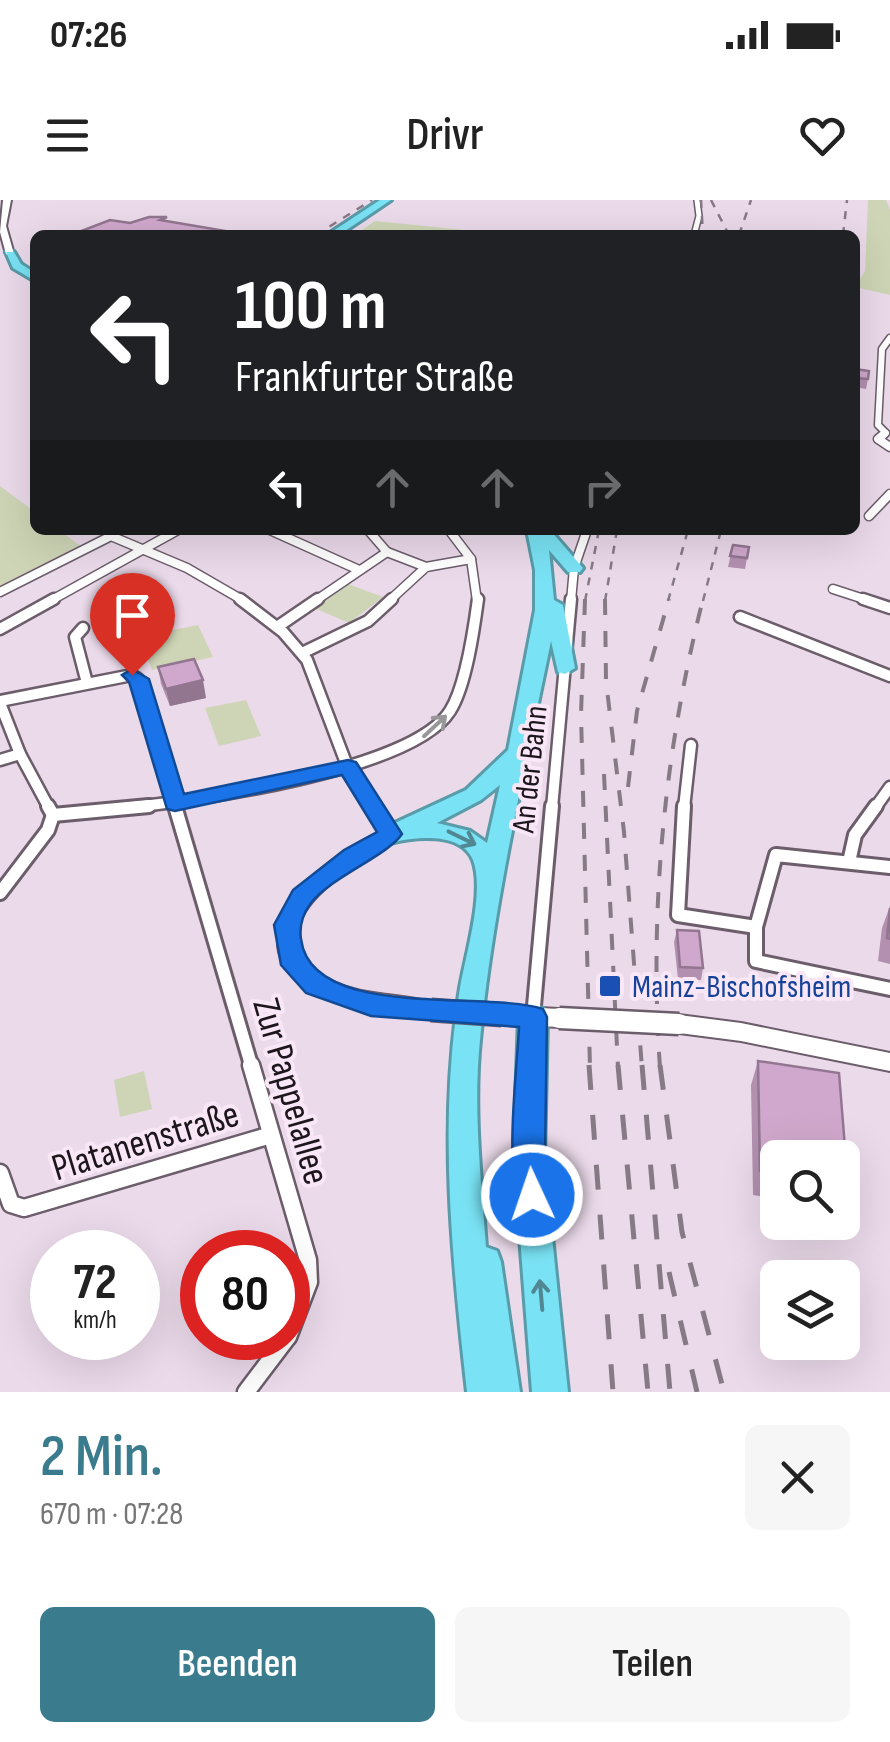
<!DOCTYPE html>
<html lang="de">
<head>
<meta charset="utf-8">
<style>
	:root { --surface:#fff; --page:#f6f6f6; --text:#222; --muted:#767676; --accent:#3a7b8e }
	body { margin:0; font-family:"Sofia Sans Condensed",sans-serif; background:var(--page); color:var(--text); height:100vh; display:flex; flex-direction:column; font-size:38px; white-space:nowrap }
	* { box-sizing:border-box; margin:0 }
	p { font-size:32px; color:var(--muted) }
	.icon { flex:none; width:55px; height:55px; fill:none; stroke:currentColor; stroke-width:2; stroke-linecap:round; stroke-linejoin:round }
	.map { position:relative; height:1192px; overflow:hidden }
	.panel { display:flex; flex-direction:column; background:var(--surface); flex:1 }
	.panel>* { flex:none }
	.top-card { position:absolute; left:30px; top:30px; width:830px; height:305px; border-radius:15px; box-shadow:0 10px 40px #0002; background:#202124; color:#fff; overflow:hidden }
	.tools { position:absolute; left:760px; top:940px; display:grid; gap:20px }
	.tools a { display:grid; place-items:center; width:100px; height:100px; border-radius:15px; background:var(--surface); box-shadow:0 10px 40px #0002; font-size:50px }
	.speed { position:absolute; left:30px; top:1030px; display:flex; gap:20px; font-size:50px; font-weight:700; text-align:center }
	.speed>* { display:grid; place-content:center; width:130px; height:130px; border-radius:50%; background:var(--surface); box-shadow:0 10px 40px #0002; line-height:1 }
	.speed small { font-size:25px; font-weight:400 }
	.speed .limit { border:15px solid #d22; background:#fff; color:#111 }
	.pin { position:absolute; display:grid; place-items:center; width:85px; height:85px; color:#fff; margin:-102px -42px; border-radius:50% 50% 50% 0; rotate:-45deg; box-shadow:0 0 10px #0007 }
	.pin .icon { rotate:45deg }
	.me { position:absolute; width:110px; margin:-55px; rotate:357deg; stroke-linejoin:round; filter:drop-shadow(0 0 8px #0008) }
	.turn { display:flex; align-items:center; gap:35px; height:210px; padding:0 40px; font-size:45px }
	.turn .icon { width:130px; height:130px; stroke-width:2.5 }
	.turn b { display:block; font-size:70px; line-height:85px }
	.lanes { display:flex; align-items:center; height:95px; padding:0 40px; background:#0003; justify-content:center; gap:50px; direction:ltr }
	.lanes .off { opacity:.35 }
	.round { display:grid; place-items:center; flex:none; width:105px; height:105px; border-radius:15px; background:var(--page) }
	.headline { display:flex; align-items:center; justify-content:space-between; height:170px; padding:0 40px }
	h1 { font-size:60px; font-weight:600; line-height:75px; color:var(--accent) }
	.action { display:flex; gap:20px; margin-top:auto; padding:20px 40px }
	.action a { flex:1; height:115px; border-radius:15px; background:var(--accent); color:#fff; font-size:40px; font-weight:600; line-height:115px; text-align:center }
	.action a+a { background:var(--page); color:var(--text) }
	.status { display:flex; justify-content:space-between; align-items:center; height:70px; padding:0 50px; background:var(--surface); direction:ltr }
	.status svg { height:28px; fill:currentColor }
	header { display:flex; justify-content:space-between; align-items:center; height:130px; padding:0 40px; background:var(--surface); font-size:45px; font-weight:600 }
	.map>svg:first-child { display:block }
	.green { fill:#ced5b6 }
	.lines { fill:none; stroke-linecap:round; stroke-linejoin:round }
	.street-far5-casing { stroke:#6c5d6b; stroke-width:8 }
	.street-far4-casing { stroke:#6c5d6b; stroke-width:9 }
	.street-far3-casing { stroke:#6c5d6b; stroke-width:11 }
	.street-far2-casing { stroke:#6c5d6b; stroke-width:15 }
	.street-far1-casing { stroke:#6c5d6b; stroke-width:18 }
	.street-casing { stroke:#6c5d6b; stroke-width:21 }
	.secondary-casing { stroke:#6c5d6b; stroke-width:4 }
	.highway-casing { stroke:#599ba9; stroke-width:6 }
	.street-far5 { stroke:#fff; stroke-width:5 }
	.street-far4 { stroke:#fff; stroke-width:6 }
	.street-far3 { stroke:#fff; stroke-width:8 }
	.street-far2 { stroke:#fff; stroke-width:10 }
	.street-far1 { stroke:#fff; stroke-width:12 }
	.street { stroke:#fff; stroke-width:16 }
	.secondary { fill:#fff; fill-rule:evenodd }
	.highway { fill:#79e2f4; fill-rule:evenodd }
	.rail-far2 { stroke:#867a85; stroke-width:2.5; stroke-dasharray:8 8; stroke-linecap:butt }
	.rail-far1 { stroke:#867a85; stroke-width:4; stroke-dasharray:16 16; stroke-linecap:butt }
	.rail { stroke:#867a85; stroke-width:5; stroke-dasharray:25 25; stroke-linecap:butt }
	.secondary-bridge-casing { stroke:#6c5d6b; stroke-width:25; stroke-linecap:butt }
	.secondary-bridge { stroke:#fff; stroke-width:20 }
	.wall { fill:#b390b0 }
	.shaded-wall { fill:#927690 }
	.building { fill:#d0a8cd; stroke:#927690; stroke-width:2.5 }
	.oneway { stroke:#999799 }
	.oneway2 { stroke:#508793 }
	.route { fill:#1a73e8; stroke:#114b97; stroke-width:2.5 }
	.transit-dot { fill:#1a4fb4; stroke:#f9e7f7; stroke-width:4 }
	.labels { text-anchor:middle; stroke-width:8; stroke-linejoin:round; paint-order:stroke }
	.street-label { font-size:32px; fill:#1d171d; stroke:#f9e7f7 }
	.transit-label { font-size:32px; fill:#164399; stroke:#f9e7f7; text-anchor:start }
	.near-street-label { font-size:38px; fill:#1d171d; stroke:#f9e7f7 }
</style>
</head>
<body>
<div class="status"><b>07:26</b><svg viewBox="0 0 49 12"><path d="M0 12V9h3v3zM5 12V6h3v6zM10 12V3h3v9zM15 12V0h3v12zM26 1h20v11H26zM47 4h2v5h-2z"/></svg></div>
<header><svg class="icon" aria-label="menu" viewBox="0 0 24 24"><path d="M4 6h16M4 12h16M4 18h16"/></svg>Drivr<svg class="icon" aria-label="heart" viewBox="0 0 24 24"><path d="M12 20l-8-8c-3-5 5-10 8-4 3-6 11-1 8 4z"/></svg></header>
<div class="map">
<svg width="890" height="1192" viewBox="0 0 890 1192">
	<rect width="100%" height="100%" fill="#ebdaea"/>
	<g class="green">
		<polygon points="868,0 886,0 890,10 890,95 855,87 865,71"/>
		<polygon points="375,21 514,35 359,32"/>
		<polygon points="0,286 35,312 35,330 59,330 82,347 0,390"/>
		<polygon points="348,384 383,397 349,423 312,407"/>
		<polygon points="198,425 213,457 152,470 139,437"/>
		<polygon points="246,500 261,536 219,546 205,508"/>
		<polygon points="144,871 152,909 120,917 114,880"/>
	</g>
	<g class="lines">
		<g class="street-far5-casing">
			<polyline id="street-far5" points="694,35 699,16 697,0"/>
		</g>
		<g class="street-far4-casing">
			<g id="street-far4">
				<polyline points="886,233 878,225 882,149 890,138"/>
				<polyline points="881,237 886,233"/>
			</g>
		</g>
		<g class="street-far3-casing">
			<g id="street-far3">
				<polyline points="884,234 878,239 890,247"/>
				<polyline points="869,316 890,294"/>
				<polyline points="270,330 359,370"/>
				<polyline points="368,330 387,352"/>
				<polyline points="449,330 471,359 477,401"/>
				<polyline points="387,352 426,367"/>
				<polyline points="833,389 870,401"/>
				<polyline points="0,392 111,336 187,368 244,401"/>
				<polyline points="50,401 178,330"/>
				<polyline points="315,401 387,352"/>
				<polyline points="389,401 426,367 471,359"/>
				<polyline points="571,401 574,368 587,330"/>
			</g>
		</g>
		<g class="street-far2-casing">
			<g id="street-far2">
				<polyline points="240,399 283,432 307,460 346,563 373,608"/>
				<polyline points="863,399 890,408"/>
				<polyline points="740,417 890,476"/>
				<polyline points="277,427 318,399"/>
				<polyline points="83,428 75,437 87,483"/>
				<polyline points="0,429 54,399"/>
				<polyline points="302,453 368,421 392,399"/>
				<polyline points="0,501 132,475 138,479 176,608"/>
				<polyline points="0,503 20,554 49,608"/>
				<polyline points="0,560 20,554"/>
				<path d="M123 608C194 601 412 571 450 511 466 486 474 429 478 399"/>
				<polyline points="552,608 571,399"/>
				<polyline points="684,608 691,545"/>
				<polyline points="875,608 890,587"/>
			</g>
		</g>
		<g class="street-far1-casing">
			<g id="street-far1">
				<polyline points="48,606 53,615"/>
				<polyline points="175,606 252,868"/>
				<polyline points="371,606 390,635"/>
				<polyline points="684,606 678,715 756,727"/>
				<polyline points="53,615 149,606"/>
				<polyline points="849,662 855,635 876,606"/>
				<polyline points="890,667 776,655 756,727 756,761 890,789"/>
				<polyline points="0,693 48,630 53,615"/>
				<polyline points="533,817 552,606"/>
			</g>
		</g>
		<g class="street-casing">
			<g id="street">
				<polyline points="251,865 308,1060 309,1082 288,1137"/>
				<polyline points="0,973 11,1004 24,1008 271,935"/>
				<polyline points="246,1192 287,1138"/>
			</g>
		</g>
		<g class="secondary-casing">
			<g id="secondary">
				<polygon points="3,0 11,0 6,26 14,54 10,56 6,54 0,32"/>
				<path d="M390 629 399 635 396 639C362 661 271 709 303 760 311 771 328 781 341 785 373 797 407 794 439 804L442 810 439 816 431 818C390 814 323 809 293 777 240 720 340 645 390 629Z"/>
				<polygon points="502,806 559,809 567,812 570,818 567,824 559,827 502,824 494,821 491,815 494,809"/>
				<polygon points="679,815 741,823 890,853 890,871 741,841 679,833 671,830 668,824 671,818"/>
			</g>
		</g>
		<g class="highway-casing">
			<g id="highway">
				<polygon points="380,0 391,0 339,35 327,35"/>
				<polygon points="6,52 14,52 21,64 35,73 35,81 13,68"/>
				<path d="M527 330H550L583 368 580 372H568L549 350 554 400 563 405 575 468 565 474 558 472 551 441C524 573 493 706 480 840 473 908 481 979 486 1047L497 1051 501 1062 520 1192H467C452 1059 438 921 460 788 466 753 485 692 473 660 461 631 413 637 390 643L378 635 382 629 466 590 508 550 535 410V370ZM500 585 487 643 470 631 437 623 481 600Z"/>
				<polygon points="533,806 543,809 547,817 544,959 568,1192 532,1192 514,959 519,817 523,809"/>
			</g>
		</g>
		<use href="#street-far5" class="street-far5"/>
		<use href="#street-far4" class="street-far4"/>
		<use href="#street-far3" class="street-far3"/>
		<use href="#street-far2" class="street-far2"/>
		<use href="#street-far1" class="street-far1"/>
		<use href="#street" class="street"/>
		<use href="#secondary" class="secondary"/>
		<use href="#highway" class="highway"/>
		<g class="rail-far2">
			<polyline points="701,0 703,35"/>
			<polyline points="711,0 729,35"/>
			<polyline points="316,35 372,0"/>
			<polyline points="739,35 751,0"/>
			<polyline points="843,35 847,0"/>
			<polyline points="585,401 599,330"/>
			<polyline points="605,401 617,330"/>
			<polyline points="668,401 688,330"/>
			<polyline points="703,401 721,330"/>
		</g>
		<g class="rail-far1">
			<polyline points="585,399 581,514 590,868"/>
			<polyline points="605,399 606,481 624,632 642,868"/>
			<polyline points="604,574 618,868"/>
			<polyline points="628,587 637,511 669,399"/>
			<path d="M660 868C649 709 664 553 703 399"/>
		</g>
		<g class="rail">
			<polyline points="589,865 613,1192"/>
			<polyline points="618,865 648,1192"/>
			<polyline points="642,865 670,1192"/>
			<polyline points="660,865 682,1032 724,1192"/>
			<polyline points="669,1072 697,1192"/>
		</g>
		<g class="secondary-bridge-casing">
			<g id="secondary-bridge">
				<polyline points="431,810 502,815"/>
				<polyline points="559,818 679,824"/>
			</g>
		</g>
		<use href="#secondary-bridge" class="secondary-bridge"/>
	</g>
	<g class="wall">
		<polygon points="855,169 868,179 866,189 855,187"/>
		<polygon points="733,345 749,347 745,369 728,367"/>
		<polygon points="158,467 206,498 170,506 161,484"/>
		<polygon points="890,706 890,764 878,761 882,728"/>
		<polygon points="677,730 703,768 701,780 678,779 674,742"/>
		<polygon points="758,861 839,873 848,985 842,999 842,958 778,958 778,999 753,995 751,885"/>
	</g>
	<polygon class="shaded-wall" points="203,480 206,498 170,506 166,489"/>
	<g class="building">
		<polygon points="149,17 167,17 160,20 249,35 71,35 110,20 130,23"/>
		<polygon points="855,169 869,171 868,179 855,178"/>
		<polygon points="733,345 749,347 747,358 730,356"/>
		<polygon points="194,459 203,480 166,489 158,467"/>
		<polygon points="890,708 890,739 887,738"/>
		<polygon points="677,730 699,731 703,768 680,767"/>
		<polygon points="758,861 839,873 848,985 842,984 842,958 778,958 778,974 760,971"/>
	</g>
	<defs><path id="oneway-shaft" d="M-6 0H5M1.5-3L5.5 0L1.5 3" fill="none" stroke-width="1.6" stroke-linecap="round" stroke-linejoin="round" transform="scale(2.5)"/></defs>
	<use class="oneway" href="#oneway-shaft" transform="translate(435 526) rotate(-43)"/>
	<g class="oneway2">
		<use href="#oneway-shaft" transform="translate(462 638) rotate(26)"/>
		<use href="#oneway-shaft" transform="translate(541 1095) rotate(-95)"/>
	</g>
	<path class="route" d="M132 469 149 479 184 594 348 560 356 562 402 634C387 656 331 677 311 703 302 715 299 726 301 739 311 821 486 790 543 809L547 817 545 959 548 995 543 1005 532 1010 521 1005C504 968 517 871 519 827L371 816 306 793 281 765 274 725 293 690 344 650 377 632 342 575 175 611 167 609 129 482 122 475Z"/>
	<rect class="transit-dot" x="598" y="774" width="24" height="24" rx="5"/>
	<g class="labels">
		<g class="street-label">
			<text transform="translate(529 569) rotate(-84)" y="11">An der Bahn</text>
		</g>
		<g class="transit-label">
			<text x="632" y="797">Mainz-Bischofsheim</text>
		</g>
		<g class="near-street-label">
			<text transform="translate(292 891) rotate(74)" y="13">Zur Pappelallee</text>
			<text transform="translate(145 940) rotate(-17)" y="13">Platanenstraße</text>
		</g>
	</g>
</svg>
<div class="tools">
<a><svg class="icon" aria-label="search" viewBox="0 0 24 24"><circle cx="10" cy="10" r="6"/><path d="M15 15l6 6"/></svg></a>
<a><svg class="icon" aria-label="layers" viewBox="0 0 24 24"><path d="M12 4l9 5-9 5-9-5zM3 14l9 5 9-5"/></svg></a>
</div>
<div class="speed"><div>72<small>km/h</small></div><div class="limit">80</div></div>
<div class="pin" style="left:132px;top:475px;background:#d93025"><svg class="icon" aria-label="arrive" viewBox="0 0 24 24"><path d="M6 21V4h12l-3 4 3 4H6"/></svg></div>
<svg class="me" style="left:532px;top:995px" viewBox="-20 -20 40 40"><circle r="17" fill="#1a73e8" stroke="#fff" stroke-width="3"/><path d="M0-11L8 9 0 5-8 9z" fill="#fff"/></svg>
<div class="top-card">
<div class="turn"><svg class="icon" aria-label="left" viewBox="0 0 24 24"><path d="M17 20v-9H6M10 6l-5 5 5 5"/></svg><div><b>100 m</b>Frankfurter Straße</div></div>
<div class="lanes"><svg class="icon" aria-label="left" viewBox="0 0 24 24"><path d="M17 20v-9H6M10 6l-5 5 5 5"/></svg><svg class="icon off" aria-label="ahead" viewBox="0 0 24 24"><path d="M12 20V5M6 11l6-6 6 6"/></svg><svg class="icon off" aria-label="ahead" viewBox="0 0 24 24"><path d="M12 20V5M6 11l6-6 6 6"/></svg><svg class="icon off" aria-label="right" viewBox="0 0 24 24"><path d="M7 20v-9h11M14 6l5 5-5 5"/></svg></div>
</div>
</div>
<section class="panel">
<div class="headline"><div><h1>2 Min.</h1><p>670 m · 07:28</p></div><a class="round"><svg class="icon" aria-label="close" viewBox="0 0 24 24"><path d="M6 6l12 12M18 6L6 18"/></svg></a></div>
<div class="action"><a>Beenden</a><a>Teilen</a></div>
</section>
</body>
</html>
